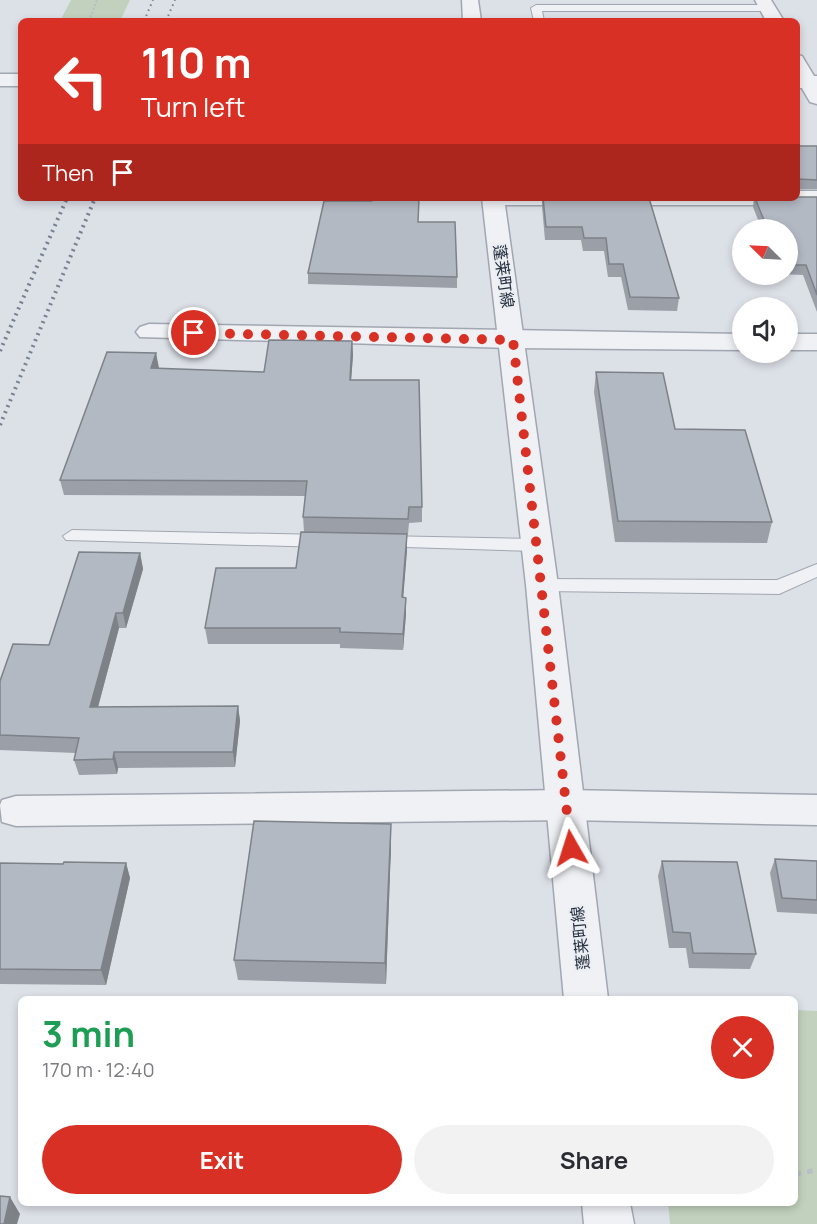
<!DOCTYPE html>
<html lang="en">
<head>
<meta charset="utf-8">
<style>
	:root { --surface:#fff; --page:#f2f2f3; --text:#2b2b33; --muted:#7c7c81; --accent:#d93025 }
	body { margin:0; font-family:Manrope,"Noto Sans JP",sans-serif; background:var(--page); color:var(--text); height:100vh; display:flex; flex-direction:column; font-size:22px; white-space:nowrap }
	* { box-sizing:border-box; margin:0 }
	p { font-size:20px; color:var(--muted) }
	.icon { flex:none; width:33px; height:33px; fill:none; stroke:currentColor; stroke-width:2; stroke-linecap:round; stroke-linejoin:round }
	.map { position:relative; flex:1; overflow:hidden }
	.sheet { position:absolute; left:18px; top:996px; width:780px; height:210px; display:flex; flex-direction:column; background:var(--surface); border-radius:9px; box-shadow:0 3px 9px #0003 }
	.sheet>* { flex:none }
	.banner { position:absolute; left:18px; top:18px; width:782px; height:183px; border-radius:9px; box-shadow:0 3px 9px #0003; background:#d93025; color:#fff; overflow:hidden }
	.needle { width:39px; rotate:294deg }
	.tools { position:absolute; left:732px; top:219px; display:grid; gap:12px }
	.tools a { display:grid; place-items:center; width:66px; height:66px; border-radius:50%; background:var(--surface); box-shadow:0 3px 9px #0003; font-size:30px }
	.pin { position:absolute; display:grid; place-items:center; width:51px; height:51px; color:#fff; margin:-26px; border:3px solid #fff; border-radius:50%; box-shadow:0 2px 6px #0007 }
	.me { position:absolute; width:66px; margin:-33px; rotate:354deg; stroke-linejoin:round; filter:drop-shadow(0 0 4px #0008) }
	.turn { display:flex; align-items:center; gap:21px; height:126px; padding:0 24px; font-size:27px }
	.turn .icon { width:78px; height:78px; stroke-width:2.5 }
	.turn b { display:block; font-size:42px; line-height:51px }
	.then { display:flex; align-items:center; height:57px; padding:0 24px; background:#0003; gap:12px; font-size:22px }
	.round { display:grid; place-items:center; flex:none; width:63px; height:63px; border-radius:32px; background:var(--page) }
	.overview { display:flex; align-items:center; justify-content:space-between; height:102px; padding:0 24px }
	h1 { font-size:36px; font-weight:700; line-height:45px; color:#1e9e55 }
	.cta { display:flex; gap:12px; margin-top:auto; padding:12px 24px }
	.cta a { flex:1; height:69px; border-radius:36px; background:var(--accent); color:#fff; font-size:24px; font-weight:700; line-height:69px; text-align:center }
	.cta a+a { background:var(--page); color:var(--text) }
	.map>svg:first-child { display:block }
	.green { fill:#c2d1bd }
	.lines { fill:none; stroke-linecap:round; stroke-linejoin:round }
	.service-casing { stroke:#a1a7b1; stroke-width:2 }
	.minor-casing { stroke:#a1a7b1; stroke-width:3 }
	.tertiary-casing { stroke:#a1a7b1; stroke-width:3 }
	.path-far1 { stroke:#babec5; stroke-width:2; stroke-dasharray:2 2; stroke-linecap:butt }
	.path { stroke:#babec5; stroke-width:5; stroke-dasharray:6 6; stroke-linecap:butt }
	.service { fill:#eff1f5; fill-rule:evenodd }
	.minor { fill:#eff1f5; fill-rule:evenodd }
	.tertiary { fill:#eff1f5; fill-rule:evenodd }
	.rail-far1 { stroke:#758090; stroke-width:2; stroke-dasharray:1.5 4; stroke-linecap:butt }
	.rail { stroke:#758090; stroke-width:4; stroke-dasharray:2 4.5; stroke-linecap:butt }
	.wall { fill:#9a9fa8 }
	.shaded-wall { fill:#7d8288 }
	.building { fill:#b3b9c3; stroke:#7d8288; stroke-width:1.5 }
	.route { stroke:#d93025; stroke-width:10; stroke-dasharray:0 18 }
	.labels { text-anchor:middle; stroke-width:4.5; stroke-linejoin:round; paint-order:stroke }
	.street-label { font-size:16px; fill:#252e3d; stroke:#ebeff4 }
</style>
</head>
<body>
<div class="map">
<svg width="817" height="1224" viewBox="0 0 817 1224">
	<rect width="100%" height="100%" fill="#dce0e7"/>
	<g class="green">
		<polygon points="71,0 130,0 120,21 60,21"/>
		<polygon points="795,1010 817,1011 817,1224 670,1224 668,1203 795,1203"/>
	</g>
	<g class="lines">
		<g class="service-casing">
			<g id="service">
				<polygon points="536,5 767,5 772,8 767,11 542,11 544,21 534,21 531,8"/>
				<polygon points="72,530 325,535 334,541 325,547 66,540 63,536"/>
				<polygon points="381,536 536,539 545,545 536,551 374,546 372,542"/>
				<polygon points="817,564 817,577 779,594 542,591 535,590 532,585 535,580 542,579 777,580"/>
			</g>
		</g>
		<g class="minor-casing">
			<g id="minor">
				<polygon points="755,0 771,0 784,21 766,21"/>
				<polygon points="796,55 802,56 817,81 817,104 810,102 796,78"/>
				<polygon points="796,191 817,191 817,205 493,205 485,203 482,198 796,198"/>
				<polygon points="149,324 742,334 742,350 513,348 140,337 136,332 140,327"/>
				<rect x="788" y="334" width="29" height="16"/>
				<polygon points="567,790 817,795 817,825 567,820 16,826 2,822 0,805 2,800 16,796"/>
			</g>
		</g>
		<g class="tertiary-casing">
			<g id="tertiary">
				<polygon points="462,0 478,0 481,21 463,21"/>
				<rect x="0" y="74" width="21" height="12"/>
				<rect x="796" y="76" width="21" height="12"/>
				<polygon points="482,198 504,198 558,585 608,999 564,999 526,585"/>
				<polygon points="582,1203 630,1203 634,1224 584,1224"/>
			</g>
		</g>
		<polyline class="path-far1" points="89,21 97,0"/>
		<polyline class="path" points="795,1174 817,1170"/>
		<use href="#service" class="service"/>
		<use href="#minor" class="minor"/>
		<use href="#tertiary" class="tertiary"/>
		<g class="rail-far1">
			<polyline points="144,21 153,0"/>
			<polyline points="166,21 175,0"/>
		</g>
		<g class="rail">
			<polyline points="0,351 67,198"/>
			<polyline points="0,425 95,198"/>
		</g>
	</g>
	<g class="wall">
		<polygon points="796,143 798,146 817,146 817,189 796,189"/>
		<polygon points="817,197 817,312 803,275 781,274 788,274 788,230 762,230 753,207 754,198"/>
		<polygon points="542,198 649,198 679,298 677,311 628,310 621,277 608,277 604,251 583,251 581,240 545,240 542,207"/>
		<polygon points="419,222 457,277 457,288 308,284 308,273"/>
		<polygon points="352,341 353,355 351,380 422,507 422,522 409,523 408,534 367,533 407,534 407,550 403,597 406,598 406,614 403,650 340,648 340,644 208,644 205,628 296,568 304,532 303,517 305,496 64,495 60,480 156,353 158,369 264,372"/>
		<polygon points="596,372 675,429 772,522 767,543 615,542 594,392"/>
		<polygon points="140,553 143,569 126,628 119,628 98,707 238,706 240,721 235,767 118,768 117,774 79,775 74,760 76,753 0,750 0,681 49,645"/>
		<polygon points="391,824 391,845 386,984 238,980 234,960"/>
		<polygon points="775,859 817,861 817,914 777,912 770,873"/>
		<polygon points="662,861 756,954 750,969 689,968 686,948 669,948 658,876"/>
		<polygon points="0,863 63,864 126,863 130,878 106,985 0,984"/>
	</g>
	<g class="shaded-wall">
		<polygon points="352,341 353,355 350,395 350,380"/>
		<polygon points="156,353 159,368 154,383 151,368"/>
		<polygon points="407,534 407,550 402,613 402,597"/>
		<polygon points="140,553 143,569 126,628 123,613"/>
		<polygon points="406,598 406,614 403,650 403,634"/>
		<polygon points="116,613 119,628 94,722 90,707"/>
		<polygon points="238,706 240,721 235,767 233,752"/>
		<polygon points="114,752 118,768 117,774 113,759"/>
		<polygon points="391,824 391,845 386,984 385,963"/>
		<polygon points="126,863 130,878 106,985 101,970"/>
		<polygon points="10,1197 20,1214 17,1224 4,1224"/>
	</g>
	<g class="building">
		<polygon points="796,143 798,146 817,146 817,180 798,179 796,184"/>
		<polygon points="796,197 817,197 817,295 806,265 788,265 788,230 768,230 755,198"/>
		<polygon points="373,198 419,198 418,222 455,222 457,277 308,273 324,201 372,201"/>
		<polygon points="543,198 649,198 679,298 630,297 623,264 609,264 606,238 584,238 582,227 546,227"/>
		<polygon points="269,340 352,341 350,380 419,380 422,507 409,507 408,519 303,517 307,481 60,480 107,352 156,353 151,368 264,372"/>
		<polygon points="596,372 663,373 675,429 745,430 772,522 618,521"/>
		<polygon points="301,532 407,534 402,597 406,598 403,634 340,632 340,628 205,628 216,568 296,568"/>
		<polygon points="79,552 140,553 123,613 116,613 90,707 238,706 233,752 114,752 113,759 74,760 79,738 0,735 0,681 13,644 49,645"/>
		<polygon points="254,821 391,824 385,963 234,960"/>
		<polygon points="775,859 817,861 817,900 782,898"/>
		<polygon points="662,861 737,862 756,954 693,953 690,933 673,932"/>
		<polygon points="64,862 126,863 101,970 0,969 0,863 63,864"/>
		<polygon points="0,1196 10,1197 4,1224 0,1224"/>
	</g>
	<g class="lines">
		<polyline class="route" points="194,333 513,340 571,848"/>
	</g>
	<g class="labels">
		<g class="street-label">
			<text transform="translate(504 276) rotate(82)" y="6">蓬莱町線</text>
			<text transform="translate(580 938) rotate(-96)" y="6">蓬莱町線</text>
		</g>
	</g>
</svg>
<div class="tools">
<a><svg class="needle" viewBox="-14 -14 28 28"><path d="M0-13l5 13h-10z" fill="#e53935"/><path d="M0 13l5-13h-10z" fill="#7c7c81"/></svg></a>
<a><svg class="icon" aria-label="sound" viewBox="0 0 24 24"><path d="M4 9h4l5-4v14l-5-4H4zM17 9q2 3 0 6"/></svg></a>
</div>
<div class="pin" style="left:194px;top:333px;background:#d93025"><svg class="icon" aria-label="arrive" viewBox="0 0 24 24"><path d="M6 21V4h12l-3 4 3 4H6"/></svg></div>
<svg class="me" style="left:571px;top:848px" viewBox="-20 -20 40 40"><path d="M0-17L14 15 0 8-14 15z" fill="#d93025" stroke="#fff" stroke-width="4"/></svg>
<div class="banner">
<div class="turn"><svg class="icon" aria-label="left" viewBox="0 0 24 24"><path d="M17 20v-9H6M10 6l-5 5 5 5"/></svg><div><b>110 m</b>Turn left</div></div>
<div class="then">Then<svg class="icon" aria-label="arrive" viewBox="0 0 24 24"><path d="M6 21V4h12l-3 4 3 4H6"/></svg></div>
</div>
<section class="sheet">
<div class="overview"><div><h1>3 min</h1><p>170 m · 12:40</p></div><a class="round" style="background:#d93025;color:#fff"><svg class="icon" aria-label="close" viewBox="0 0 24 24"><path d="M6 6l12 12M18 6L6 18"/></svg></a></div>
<div class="cta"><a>Exit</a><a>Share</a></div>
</section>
</div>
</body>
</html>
